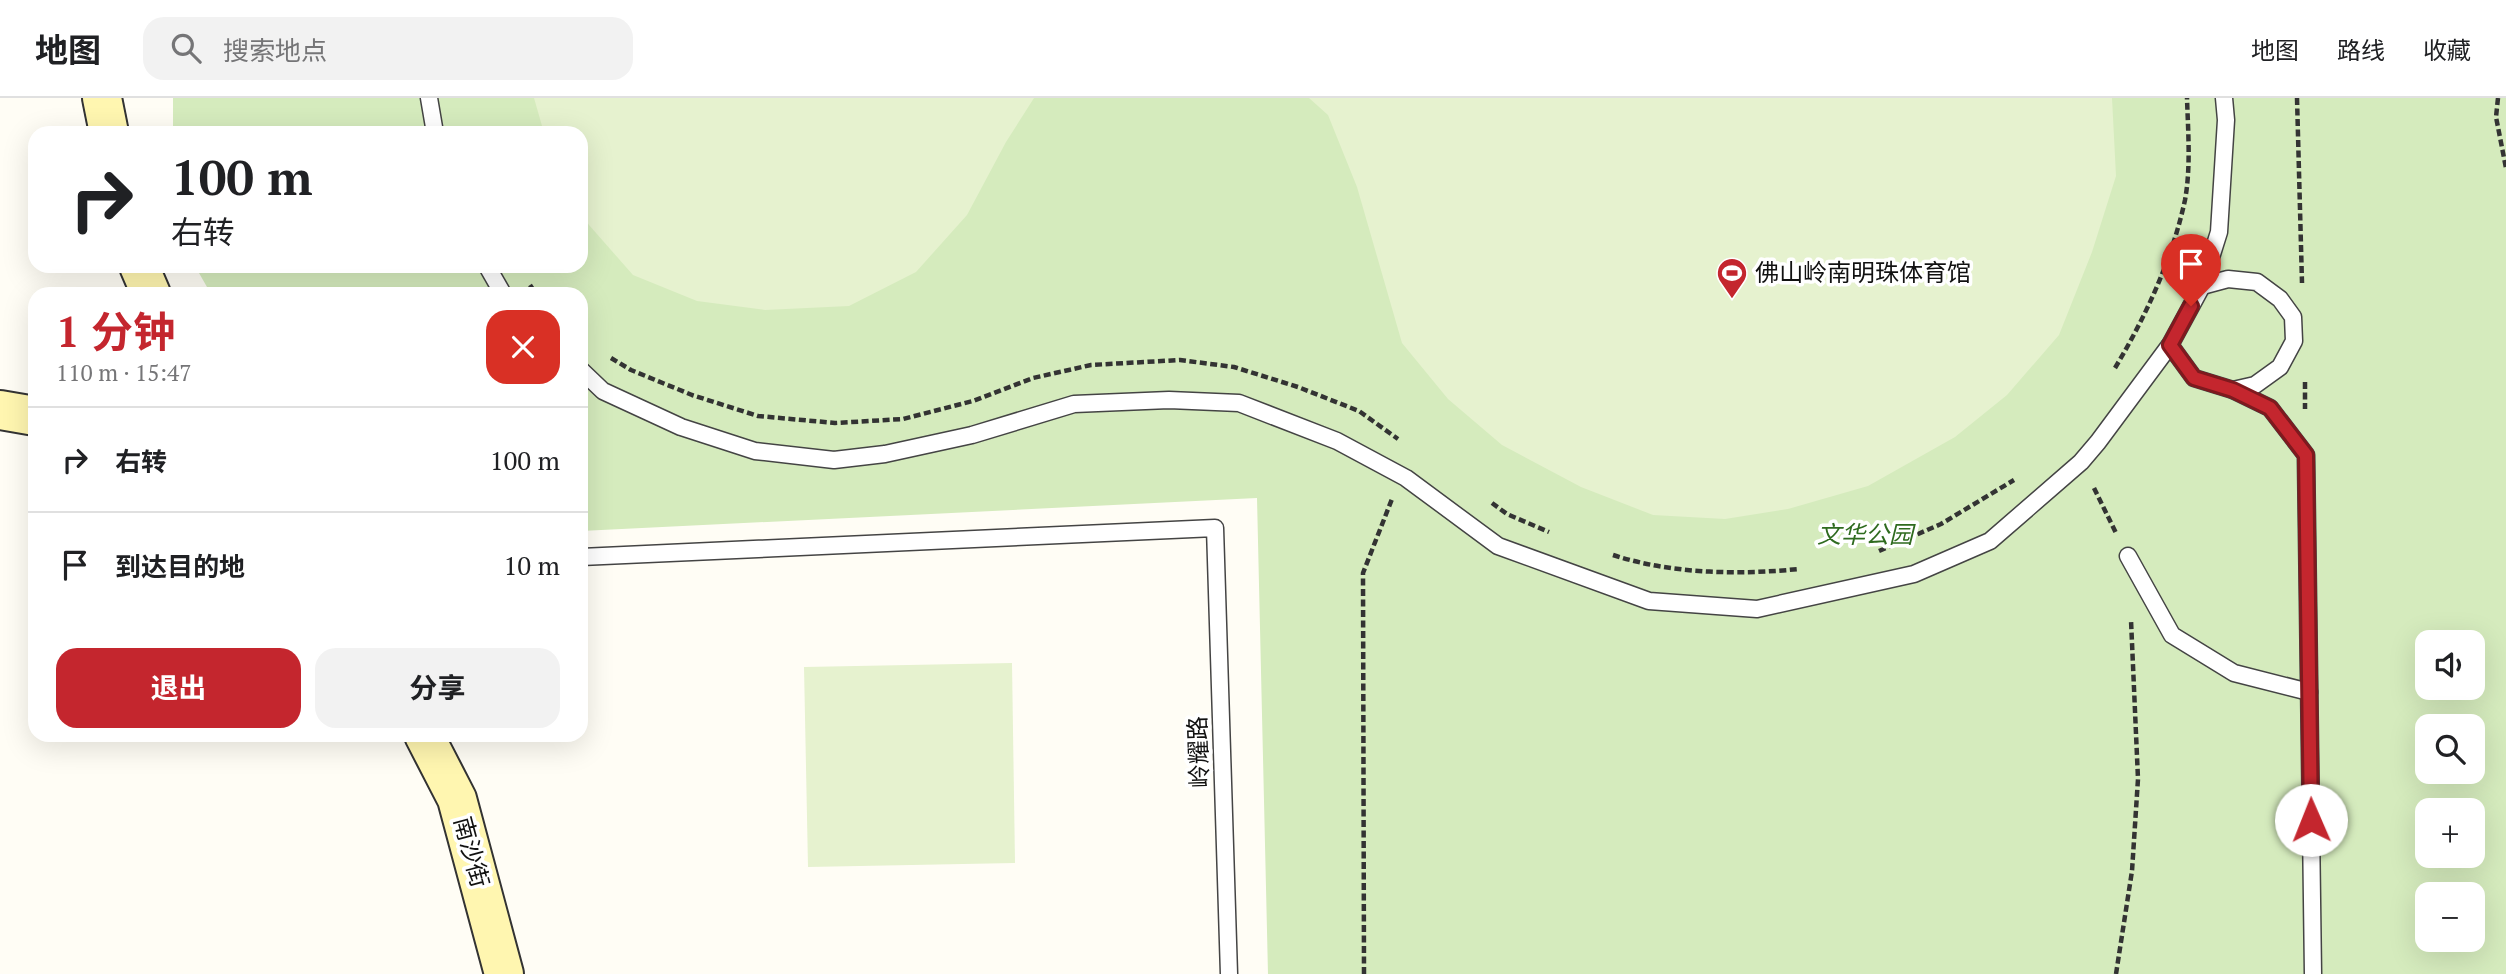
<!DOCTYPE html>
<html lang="zh">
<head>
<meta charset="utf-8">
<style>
	:root { --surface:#fff; --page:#f2f2f2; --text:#202124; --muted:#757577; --line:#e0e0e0; --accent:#c4262e }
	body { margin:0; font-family:"PT Serif","Noto Sans SC",serif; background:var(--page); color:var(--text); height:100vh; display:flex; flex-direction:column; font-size:26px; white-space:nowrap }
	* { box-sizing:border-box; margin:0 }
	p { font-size:23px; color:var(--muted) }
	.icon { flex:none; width:38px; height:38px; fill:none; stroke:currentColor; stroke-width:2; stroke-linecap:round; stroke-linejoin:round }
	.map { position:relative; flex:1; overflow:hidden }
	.panel { position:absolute; left:28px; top:189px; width:560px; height:455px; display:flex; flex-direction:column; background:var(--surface); border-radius:21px; box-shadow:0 7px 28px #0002 }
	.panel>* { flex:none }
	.banner { position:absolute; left:28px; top:28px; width:560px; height:147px; border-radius:21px; box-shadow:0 7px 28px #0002; background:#fff; color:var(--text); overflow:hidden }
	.tools { position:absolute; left:2415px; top:532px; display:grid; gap:14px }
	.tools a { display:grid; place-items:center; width:70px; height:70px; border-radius:14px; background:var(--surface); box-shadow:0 7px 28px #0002; font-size:35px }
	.pin { position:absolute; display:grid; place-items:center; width:60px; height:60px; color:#fff; margin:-72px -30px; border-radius:50% 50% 50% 0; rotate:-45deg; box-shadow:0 0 7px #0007 }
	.pin .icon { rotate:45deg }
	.me { position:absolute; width:77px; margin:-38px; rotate:359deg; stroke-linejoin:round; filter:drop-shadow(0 0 5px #0008) }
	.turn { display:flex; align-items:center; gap:24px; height:147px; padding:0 28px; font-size:32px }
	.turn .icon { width:91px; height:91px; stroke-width:2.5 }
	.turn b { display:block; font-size:49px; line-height:60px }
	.round { display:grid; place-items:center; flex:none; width:74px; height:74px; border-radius:21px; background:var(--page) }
	.summary { display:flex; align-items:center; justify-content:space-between; height:119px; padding:0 28px }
	h1 { font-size:42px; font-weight:700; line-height:52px; color:var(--accent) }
	.primary-button { display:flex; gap:14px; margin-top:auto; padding:14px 28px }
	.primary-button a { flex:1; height:80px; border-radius:21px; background:var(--accent); color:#fff; font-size:28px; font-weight:700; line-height:80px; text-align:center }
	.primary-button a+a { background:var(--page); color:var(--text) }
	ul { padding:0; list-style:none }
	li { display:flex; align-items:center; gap:21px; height:105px; padding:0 28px; border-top:2px solid var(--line) }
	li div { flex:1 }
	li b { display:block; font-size:26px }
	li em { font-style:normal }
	header { display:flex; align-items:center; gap:42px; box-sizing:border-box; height:98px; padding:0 35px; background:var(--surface); border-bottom:2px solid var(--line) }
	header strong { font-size:33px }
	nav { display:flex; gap:38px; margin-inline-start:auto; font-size:24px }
	.search { width:490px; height:63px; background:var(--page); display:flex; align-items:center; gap:18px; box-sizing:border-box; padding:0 24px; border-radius:21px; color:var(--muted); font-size:26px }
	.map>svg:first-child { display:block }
	.green { fill:#d5ebbd; fill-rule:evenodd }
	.pitch { fill:#e6f2cf }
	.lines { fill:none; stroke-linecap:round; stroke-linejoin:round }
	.lane-casing { stroke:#444; stroke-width:19 }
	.secondary-casing { stroke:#333; stroke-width:42 }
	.path { stroke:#333; stroke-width:4.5; stroke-dasharray:7 3.5; stroke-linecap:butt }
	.lane { stroke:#fff; stroke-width:16 }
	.secondary { stroke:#fff6b0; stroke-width:38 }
	.route-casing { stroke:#7f191e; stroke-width:18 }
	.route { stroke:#c4262e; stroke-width:12 }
	.labels { text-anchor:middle; stroke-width:7; stroke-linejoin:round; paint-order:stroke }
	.poi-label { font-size:24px; fill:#111; stroke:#fff; text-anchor:start }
	.park-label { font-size:24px; font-style:italic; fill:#2f6b1f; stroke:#fff }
	.street-label { font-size:24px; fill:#111; stroke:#fff }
</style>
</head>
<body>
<header>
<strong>地图</strong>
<div class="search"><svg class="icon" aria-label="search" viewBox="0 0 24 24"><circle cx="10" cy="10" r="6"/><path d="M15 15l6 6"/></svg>搜索地点</div>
<nav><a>地图</a><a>路线</a><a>收藏</a></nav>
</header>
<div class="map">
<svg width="2506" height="876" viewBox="0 0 2506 876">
	<rect width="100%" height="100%" fill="#fffdf5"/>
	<path class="green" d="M173 0H2506V876H1268L1257 400 581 433V196H211L195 168H581V35H173ZM2427 544H2473V590H2427ZM2427 628H2473V674H2427ZM2427 712H2473V758H2427ZM2427 796H2473V842H2427Z"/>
	<g class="pitch">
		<polygon points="534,0 1034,0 1006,44 967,117 916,174 849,208 765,212 697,203 633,177 589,127 581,115 581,35 544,35"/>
		<polygon points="1309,0 2112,0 2116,78 2092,154 2059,237 2007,297 1955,339 1868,388 1788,411 1725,421 1653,417 1581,389 1502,347 1448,301 1402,245 1357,89 1328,17"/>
		<polygon points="1012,565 1015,765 808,769 804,569"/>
	</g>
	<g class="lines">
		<g class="lane-casing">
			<g id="lane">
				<polyline points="429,0 435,35"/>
				<polyline points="487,168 503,196"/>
				<polyline points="2202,188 2228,181 2257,184 2280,201 2293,219 2294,243 2280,269 2255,287 2233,292"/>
				<polyline points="2170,247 2194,280 2233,292 2270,310 2306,357 2313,876"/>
				<polyline points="581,272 603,293 681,329 755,353 834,362 885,356 972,337 1074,306 1169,302 1239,305 1337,343 1406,380 1498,448 1649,503 1757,511 1914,476 1990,443 2081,364 2098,344 2170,247 2202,188 2219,134 2226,22 2224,0"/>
				<polyline points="2128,458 2172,537 2234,575 2309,594"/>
				<polyline points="581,459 1215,430 1229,876"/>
			</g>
		</g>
		<g class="secondary-casing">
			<g id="secondary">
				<polyline points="102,0 109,35"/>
				<polyline points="139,168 151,196"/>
				<polyline points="0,312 35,318"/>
				<polyline points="424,637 457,701 504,876"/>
			</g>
		</g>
		<g class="path">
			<polyline points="2297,0 2302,185"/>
			<polyline points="2498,0 2496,19 2506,70"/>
			<polyline points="530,187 536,196"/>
			<polyline points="611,260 631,272 692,297 758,318 835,325 903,321 973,303 1033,280 1091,267 1180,262 1234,269 1298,289 1359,313 1398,341"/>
			<path d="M2115 270C2146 218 2172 162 2185 102 2191 69 2188 33 2187 0"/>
			<polyline points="2305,284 2305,311"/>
			<polyline points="2094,390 2116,435"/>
			<polyline points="1492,405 1507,416 1549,434"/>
			<polyline points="1879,453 1941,426 2014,382"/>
			<path d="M1613 457C1671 476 1739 477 1799 471"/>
			<polyline points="1364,876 1363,475 1392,401"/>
			<polyline points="2116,876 2132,773 2138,681 2131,522"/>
		</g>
		<use href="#lane" class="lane"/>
		<use href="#secondary" class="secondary"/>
	</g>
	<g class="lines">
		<g class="route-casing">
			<polyline id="route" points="2191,208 2170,247 2194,280 2233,292 2270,310 2306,357 2311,722"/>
		</g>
		<use href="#route" class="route"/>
	</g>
	<defs>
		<g id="stadium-pin" transform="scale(1.575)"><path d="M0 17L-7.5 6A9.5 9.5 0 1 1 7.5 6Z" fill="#c4262e" stroke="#fff"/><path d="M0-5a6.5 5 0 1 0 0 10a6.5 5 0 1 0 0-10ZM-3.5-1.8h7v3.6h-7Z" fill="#fff"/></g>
	</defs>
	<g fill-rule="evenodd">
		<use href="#stadium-pin" x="1732" y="175"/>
	</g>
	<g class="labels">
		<g class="poi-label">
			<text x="1755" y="183">佛山岭南明珠体育馆</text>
		</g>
		<g class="park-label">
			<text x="1865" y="445">文华公园</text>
		</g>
		<g class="street-label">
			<text transform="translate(1199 654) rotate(-92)" y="8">岭耀路</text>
			<text transform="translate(471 754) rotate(75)" y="8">南沙街</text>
		</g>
	</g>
</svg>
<div class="tools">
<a><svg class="icon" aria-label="sound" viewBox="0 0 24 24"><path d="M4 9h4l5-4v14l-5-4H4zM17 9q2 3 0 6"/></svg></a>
<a><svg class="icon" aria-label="search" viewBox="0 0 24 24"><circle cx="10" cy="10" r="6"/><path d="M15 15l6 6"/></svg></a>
<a>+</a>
<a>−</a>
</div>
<div class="pin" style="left:2191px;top:208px;background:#d93025"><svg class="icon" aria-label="arrive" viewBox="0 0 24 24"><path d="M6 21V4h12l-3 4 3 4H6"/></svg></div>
<svg class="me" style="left:2311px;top:722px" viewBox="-20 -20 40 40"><circle r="19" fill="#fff"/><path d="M0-13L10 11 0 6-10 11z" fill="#c4262e"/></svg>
<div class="banner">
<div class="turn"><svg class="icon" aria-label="right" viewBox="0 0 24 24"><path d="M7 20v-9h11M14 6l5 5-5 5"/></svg><div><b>100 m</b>右转</div></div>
</div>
<section class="panel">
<div class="summary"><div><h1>1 分钟</h1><p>110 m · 15:47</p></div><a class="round" style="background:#d93025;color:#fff"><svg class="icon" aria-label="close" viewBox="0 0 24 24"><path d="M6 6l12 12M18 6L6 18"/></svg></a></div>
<ul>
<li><svg class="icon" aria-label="right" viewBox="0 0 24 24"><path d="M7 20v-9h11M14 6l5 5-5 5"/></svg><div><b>右转</b></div><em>100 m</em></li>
<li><svg class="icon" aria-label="arrive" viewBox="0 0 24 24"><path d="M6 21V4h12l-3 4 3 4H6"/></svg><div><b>到达目的地</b></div><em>10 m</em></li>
</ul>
<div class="primary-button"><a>退出</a><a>分享</a></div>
</section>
</div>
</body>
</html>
